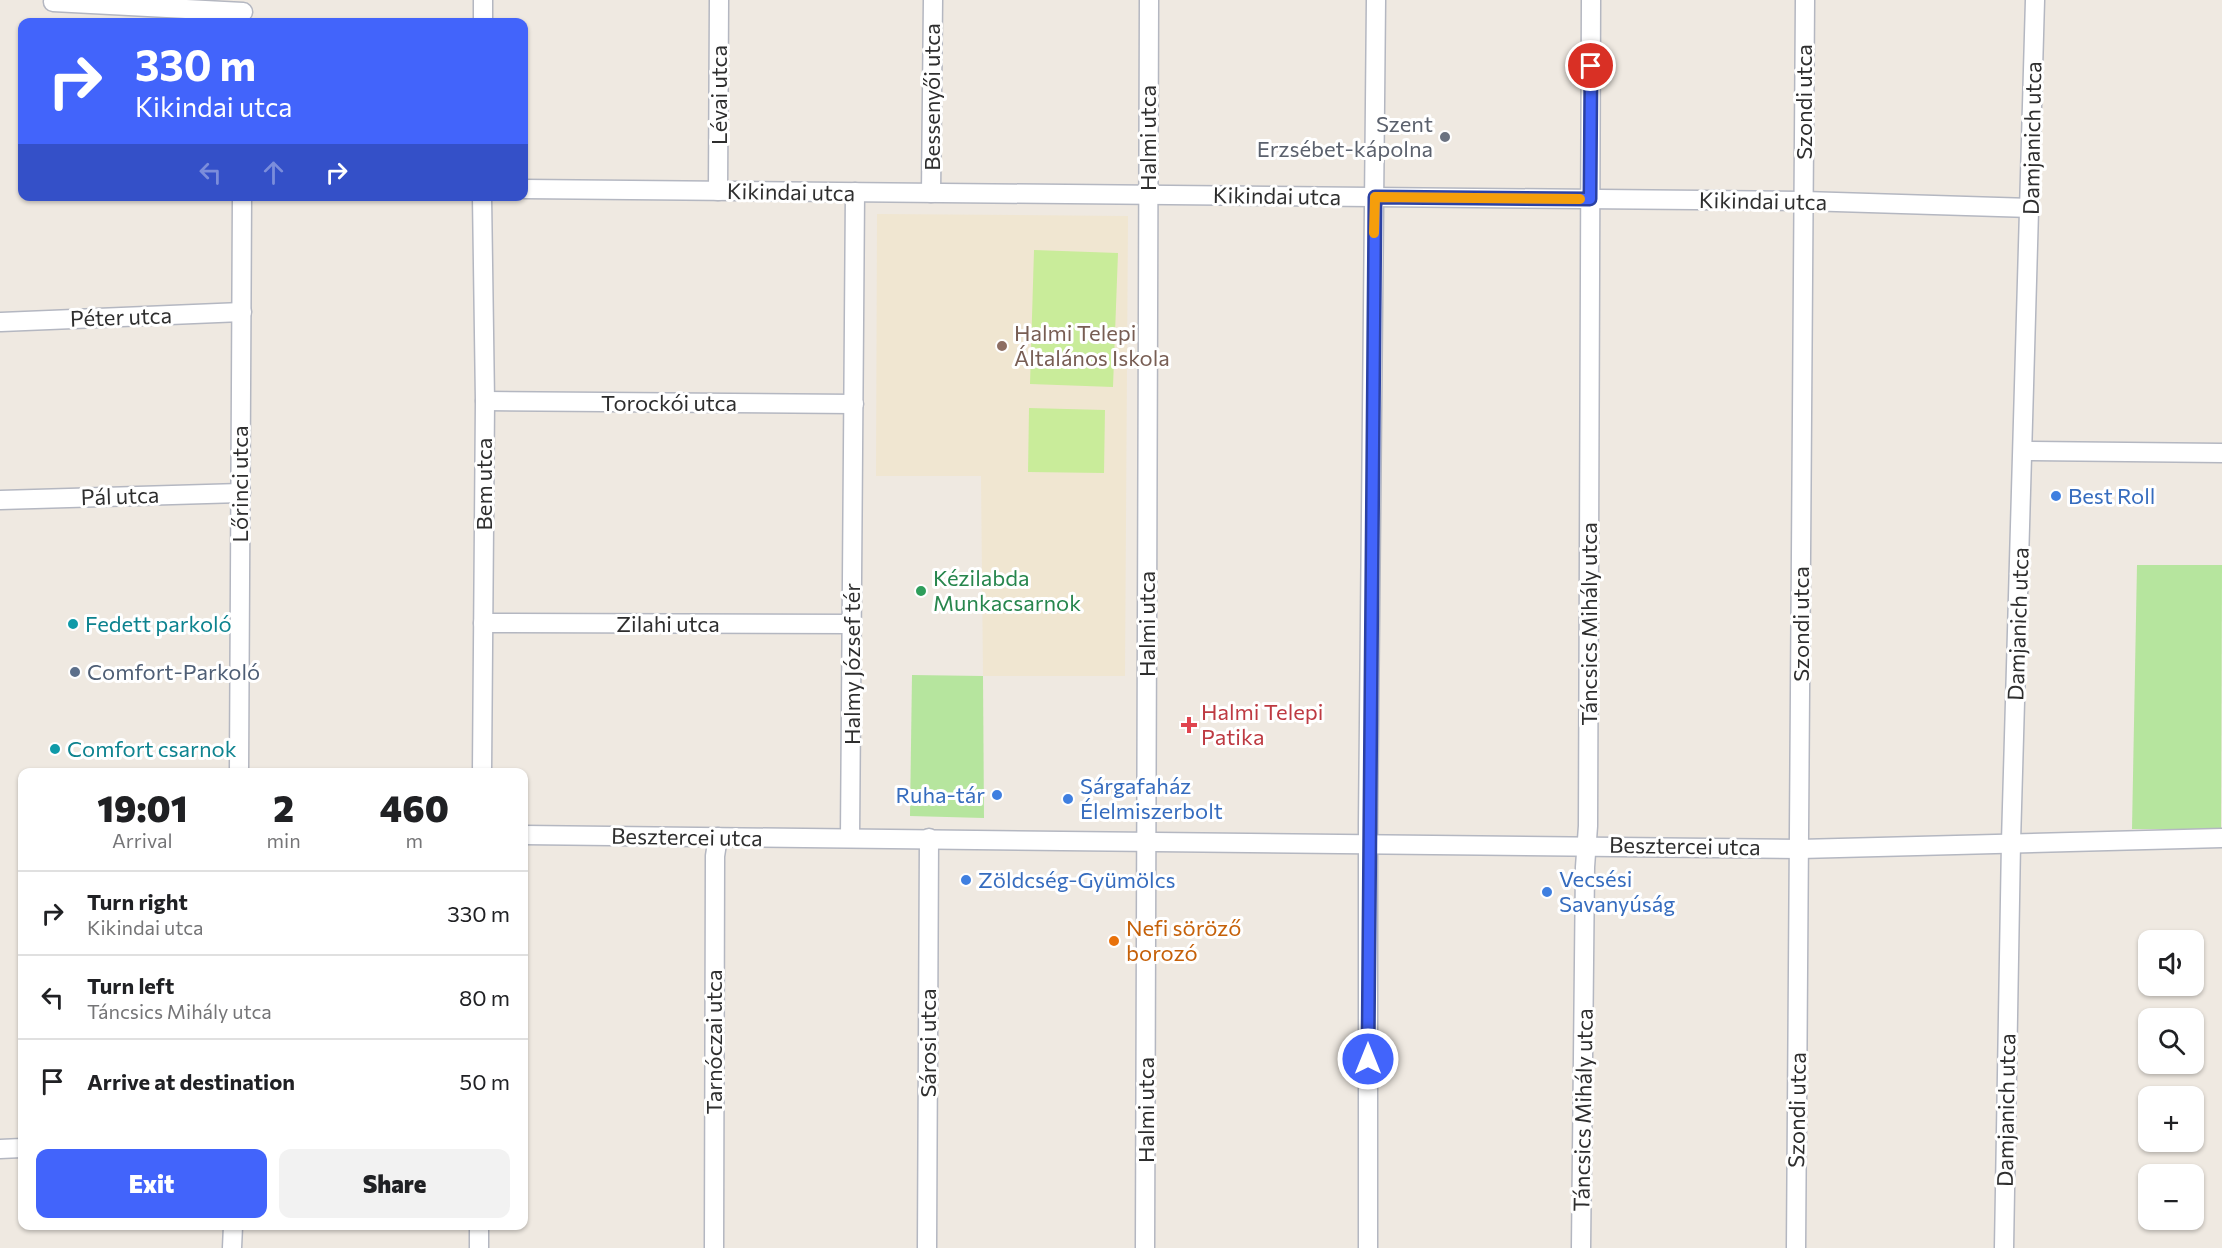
<!DOCTYPE html>
<html lang="en">
<head>
<meta charset="utf-8">
<style>
	:root { --surface:#fff; --page:#f2f2f2; --text:#202124; --muted:#757577; --line:#e0e0e0; --accent:#4264fb }
	body { margin:0; font-family:Commissioner,sans-serif; background:var(--page); color:var(--text); height:100vh; display:flex; flex-direction:column; font-size:22px; white-space:nowrap }
	* { box-sizing:border-box; margin:0 }
	p { font-size:20px; color:var(--muted) }
	.icon { flex:none; width:33px; height:33px; fill:none; stroke:currentColor; stroke-width:2; stroke-linecap:round; stroke-linejoin:round }
	.map { position:relative; flex:1; overflow:hidden }
	.drawer { position:absolute; left:18px; top:768px; width:510px; height:462px; display:flex; flex-direction:column; background:var(--surface); border-radius:12px; box-shadow:0 2px 4px #0004 }
	.drawer>* { flex:none }
	.guide { position:absolute; left:18px; top:18px; width:510px; height:183px; border-radius:12px; box-shadow:0 2px 4px #0004; background:#4264fb; color:#fff; overflow:hidden }
	.controls { position:absolute; left:2138px; top:930px; display:grid; gap:12px }
	.controls a { display:grid; place-items:center; width:66px; height:66px; border-radius:12px; background:var(--surface); box-shadow:0 2px 4px #0004; font-size:30px }
	.pin { position:absolute; display:grid; place-items:center; width:51px; height:51px; color:#fff; margin:-26px; border:3px solid #fff; border-radius:50%; box-shadow:0 2px 6px #0007 }
	.me { position:absolute; width:66px; margin:-33px; rotate:0deg; stroke-linejoin:round; filter:drop-shadow(0 0 4px #0008) }
	.turn { display:flex; align-items:center; gap:21px; height:126px; padding:0 18px; font-size:27px }
	.turn .icon { width:78px; height:78px; stroke-width:2.5 }
	.turn b { display:block; font-size:42px; line-height:51px }
	.lanes { display:flex; align-items:center; height:57px; padding:0 18px; background:#0003; justify-content:center; gap:30px; direction:ltr }
	.lanes .off { opacity:.35 }
	.eta { display:flex; justify-content:space-evenly; align-items:center; height:102px; text-align:center }
	.eta b { font-size:36px; font-weight:800; line-height:42px }
	.button { display:flex; gap:12px; margin-top:auto; padding:12px 18px }
	.button a { flex:1; height:69px; border-radius:12px; background:var(--accent); color:#fff; font-size:24px; font-weight:800; line-height:69px; text-align:center }
	.button a+a { background:var(--page); color:var(--text) }
	ul { padding:0; list-style:none }
	li { display:flex; align-items:center; gap:18px; height:84px; padding:0 18px; border-top:2px solid var(--line) }
	li div { flex:1 }
	li b { display:block; font-size:22px }
	li em { font-style:normal }
	.map>svg:first-child { display:block }
	.education { fill:#f0e6d1 }
	.green { fill:#b6e59e }
	.pitch { fill:#c9ec9a }
	.lines { fill:none; stroke-linecap:round; stroke-linejoin:round }
	.minor-casing { stroke:#b4b7c1; stroke-width:21 }
	.minor { stroke:#fff; stroke-width:18 }
	.route-casing { stroke:#2b41a3; stroke-width:15 }
	.route { stroke:#4264fb; stroke-width:10 }
	.slow { stroke:#f59e0b; stroke-width:10 }
	.worship-dot { fill:#6b7280; stroke:#fff; stroke-width:2 }
	.education-dot { fill:#8d6e63; stroke:#fff; stroke-width:2 }
	.shop-dot { fill:#3f7fe0; stroke:#fff; stroke-width:2 }
	.leisure-dot { fill:#2e9e5b; stroke:#fff; stroke-width:2 }
	.culture-dot { fill:#0f9aa8; stroke:#fff; stroke-width:2 }
	.service-dot { fill:#5c6f8a; stroke:#fff; stroke-width:2 }
	.health-dot { fill:#e0444e; stroke:#fff; stroke-width:2 }
	.food-dot { fill:#e8710a; stroke:#fff; stroke-width:2 }
	.labels { text-anchor:middle; stroke-width:6; stroke-linejoin:round; paint-order:stroke }
	.street-label { font-size:22px; fill:#2e2e2e; stroke:#fff }
	.worship-label { font-size:22px; fill:#5b616d; stroke:#fff; text-anchor:end }
	.education-label { font-size:22px; fill:#785e54; stroke:#fff; text-anchor:start }
	.shop-label { font-size:22px; fill:#366cbe; stroke:#fff; text-anchor:start }
	.leisure-label { font-size:22px; fill:#27864d; stroke:#fff; text-anchor:start }
	.culture-label { font-size:22px; fill:#0d838f; stroke:#fff; text-anchor:start }
	.service-label { font-size:22px; fill:#4e5e75; stroke:#fff; text-anchor:start }
	.health-label { font-size:22px; fill:#be3a42; stroke:#fff; text-anchor:start }
	.food-label { font-size:22px; fill:#c56008; stroke:#fff; text-anchor:start }
</style>
</head>
<body>
<div class="map">
<svg width="2222" height="1248" viewBox="0 0 2222 1248">
	<rect width="100%" height="100%" fill="#efe9e1"/>
	<polygon class="education" points="877,214 1128,216 1125,676 983,676 981,476 876,476"/>
	<g class="green">
		<polygon points="2137,565 2222,565 2221,829 2132,829"/>
		<polygon points="912,675 983,676 984,818 910,816"/>
	</g>
	<g class="pitch">
		<polygon points="1034,250 1118,253 1113,387 1030,384"/>
		<polygon points="1029,408 1105,410 1104,473 1028,472"/>
	</g>
	<g class="lines">
		<g class="minor-casing">
			<g id="minor">
				<polyline points="53,2 243,12"/>
				<polyline points="483,22 483,0"/>
				<polyline points="524,189 1804,201 2031,208"/>
				<polyline points="718,191 719,0"/>
				<polyline points="931,193 933,0"/>
				<polyline points="1,322 242,312"/>
				<polyline points="485,401 854,404"/>
				<polyline points="2023,451 2222,453"/>
				<polyline points="0,500 241,493"/>
				<polyline points="483,623 852,624"/>
				<polyline points="239,772 242,196"/>
				<polyline points="482,772 485,401 482,196"/>
				<polyline points="524,835 1800,849 2222,838"/>
				<polyline points="850,838 855,192"/>
				<polyline points="0,1149 22,1148"/>
				<polyline points="232,1248 233,1226"/>
				<polyline points="479,1248 479,1226"/>
				<polyline points="714,1248 715,856 718,837"/>
				<polyline points="927,1248 929,838"/>
				<polyline points="1145,1248 1149,0"/>
				<polyline points="1368,1248 1368,824 1376,0"/>
				<polyline points="1581,1248 1585,867 1588,826 1591,0"/>
				<polyline points="1796,1248 1805,0"/>
				<polyline points="2004,1248 2011,842 2035,0"/>
			</g>
		</g>
		<use href="#minor" class="minor"/>
	</g>
	<g class="lines">
		<g class="route-casing">
			<polyline id="route" points="1368,1059 1375,197 1590,199 1591,66"/>
		</g>
		<use href="#route" class="route"/>
		<polyline class="slow" points="1374,233 1375,197 1580,199"/>
	</g>
	<circle class="worship-dot" cx="1445" cy="137" r="6"/>
	<circle class="education-dot" cx="1002" cy="346" r="6"/>
	<g class="shop-dot">
		<circle cx="2056" cy="496" r="6"/>
		<circle cx="997" cy="795" r="6"/>
		<circle cx="1068" cy="799" r="6"/>
		<circle cx="966" cy="880" r="6"/>
		<circle cx="1547" cy="892" r="6"/>
	</g>
	<circle class="leisure-dot" cx="921" cy="591" r="6"/>
	<g class="culture-dot">
		<circle cx="73" cy="624" r="6"/>
		<circle cx="55" cy="749" r="6"/>
	</g>
	<circle class="service-dot" cx="75" cy="672" r="6"/>
	<path class="health-dot" d="M1186 716h6v6h6v6h-6v6h-6v-6h-6v-6h6z"/>
	<circle class="food-dot" cx="1114" cy="941" r="6"/>
	<g class="labels">
		<g class="street-label">
			<text transform="translate(719 95) rotate(-90)" y="8">Lévai utca</text>
			<text transform="translate(932 97) rotate(-90)" y="8">Bessenyői utca</text>
			<text transform="translate(1804 102) rotate(-90)" y="8">Szondi utca</text>
			<text transform="translate(1148 138) rotate(-90)" y="8">Halmi utca</text>
			<text transform="translate(2032 138) rotate(-89)" y="8">Damjanich utca</text>
			<text transform="translate(791 192) rotate(1)" y="8">Kikindai utca</text>
			<text transform="translate(1277 196) rotate(1)" y="8">Kikindai utca</text>
			<text transform="translate(1763 201) rotate(1)" y="8">Kikindai utca</text>
			<text transform="translate(121 317) rotate(-2)" y="8">Péter utca</text>
			<text x="669" y="411">Torockói utca</text>
			<text transform="translate(240 484) rotate(-90)" y="8">Lőrinci utca</text>
			<text transform="translate(484 484) rotate(-90)" y="8">Bem utca</text>
			<text transform="translate(120 496) rotate(-2)" y="8">Pál utca</text>
			<text x="668" y="632">Zilahi utca</text>
			<text transform="translate(1147 624) rotate(-90)" y="8">Halmi utca</text>
			<text transform="translate(1589 624) rotate(-90)" y="8">Táncsics Mihály utca</text>
			<text transform="translate(1801 624) rotate(-90)" y="8">Szondi utca</text>
			<text transform="translate(2018 624) rotate(-88)" y="8">Damjanich utca</text>
			<text transform="translate(852 664) rotate(-90)" y="8">Halmy József tér</text>
			<text transform="translate(687 837) rotate(1)" y="8">Besztercei utca</text>
			<text transform="translate(1685 846) rotate(1)" y="8">Besztercei utca</text>
			<text transform="translate(714 1042) rotate(-90)" y="8">Tarnóczai utca</text>
			<text transform="translate(928 1043) rotate(-90)" y="8">Sárosi utca</text>
			<text transform="translate(1146 1110) rotate(-90)" y="8">Halmi utca</text>
			<text transform="translate(1583 1110) rotate(-89)" y="8">Táncsics Mihály utca</text>
			<text transform="translate(1797 1110) rotate(-89)" y="8">Szondi utca</text>
			<text transform="translate(2006 1110) rotate(-89)" y="8">Damjanich utca</text>
		</g>
		<g class="worship-label">
			<text x="1433" y="132">Szent<tspan x="1433" dy="25">Erzsébet-kápolna</tspan></text>
		</g>
		<g class="education-label">
			<text x="1014" y="341">Halmi Telepi<tspan x="1014" dy="25">Általános Iskola</tspan></text>
		</g>
		<g class="shop-label">
			<text x="2068" y="504">Best Roll</text>
			<text x="1080" y="794">Sárgafaház<tspan x="1080" dy="25">Élelmiszerbolt</tspan></text>
			<text x="985" y="803" text-anchor="end">Ruha-tár</text>
			<text x="1559" y="887">Vecsési<tspan x="1559" dy="25">Savanyúság</tspan></text>
			<text x="978" y="888">Zöldcség-Gyümölcs</text>
		</g>
		<g class="leisure-label">
			<text x="933" y="586">Kézilabda<tspan x="933" dy="25">Munkacsarnok</tspan></text>
		</g>
		<g class="culture-label">
			<text x="85" y="632">Fedett parkoló</text>
			<text x="67" y="757">Comfort csarnok</text>
		</g>
		<g class="service-label">
			<text x="87" y="680">Comfort-Parkoló</text>
		</g>
		<g class="health-label">
			<text x="1201" y="720">Halmi Telepi<tspan x="1201" dy="25">Patika</tspan></text>
		</g>
		<g class="food-label">
			<text x="1126" y="936">Nefi söröző<tspan x="1126" dy="25">borozó</tspan></text>
		</g>
	</g>
</svg>
<div class="controls">
<a><svg class="icon" aria-label="sound" viewBox="0 0 24 24"><path d="M4 9h4l5-4v14l-5-4H4zM17 9q2 3 0 6"/></svg></a>
<a><svg class="icon" aria-label="search" viewBox="0 0 24 24"><circle cx="10" cy="10" r="6"/><path d="M15 15l6 6"/></svg></a>
<a>+</a>
<a>−</a>
</div>
<div class="pin" style="left:1591px;top:66px;background:#d93025"><svg class="icon" aria-label="arrive" viewBox="0 0 24 24"><path d="M6 21V4h12l-3 4 3 4H6"/></svg></div>
<svg class="me" style="left:1368px;top:1059px" viewBox="-20 -20 40 40"><circle r="17" fill="#4264fb" stroke="#fff" stroke-width="3"/><path d="M0-11L8 9 0 5-8 9z" fill="#fff"/></svg>
<div class="guide">
<div class="turn"><svg class="icon" aria-label="right" viewBox="0 0 24 24"><path d="M7 20v-9h11M14 6l5 5-5 5"/></svg><div><b>330 m</b>Kikindai utca</div></div>
<div class="lanes"><svg class="icon off" aria-label="left" viewBox="0 0 24 24"><path d="M17 20v-9H6M10 6l-5 5 5 5"/></svg><svg class="icon off" aria-label="ahead" viewBox="0 0 24 24"><path d="M12 20V5M6 11l6-6 6 6"/></svg><svg class="icon" aria-label="right" viewBox="0 0 24 24"><path d="M7 20v-9h11M14 6l5 5-5 5"/></svg></div>
</div>
<section class="drawer">
<div class="eta">
<div><b>19:01</b><p>Arrival</p></div>
<div><b>2</b><p>min</p></div>
<div><b>460</b><p>m</p></div>
</div>
<ul>
<li><svg class="icon" aria-label="right" viewBox="0 0 24 24"><path d="M7 20v-9h11M14 6l5 5-5 5"/></svg><div><b>Turn right</b><p>Kikindai utca</p></div><em>330 m</em></li>
<li><svg class="icon" aria-label="left" viewBox="0 0 24 24"><path d="M17 20v-9H6M10 6l-5 5 5 5"/></svg><div><b>Turn left</b><p>Táncsics Mihály utca</p></div><em>80 m</em></li>
<li><svg class="icon" aria-label="arrive" viewBox="0 0 24 24"><path d="M6 21V4h12l-3 4 3 4H6"/></svg><div><b>Arrive at destination</b></div><em>50 m</em></li>
</ul>
<div class="button"><a>Exit</a><a>Share</a></div>
</section>
</div>
</body>
</html>
